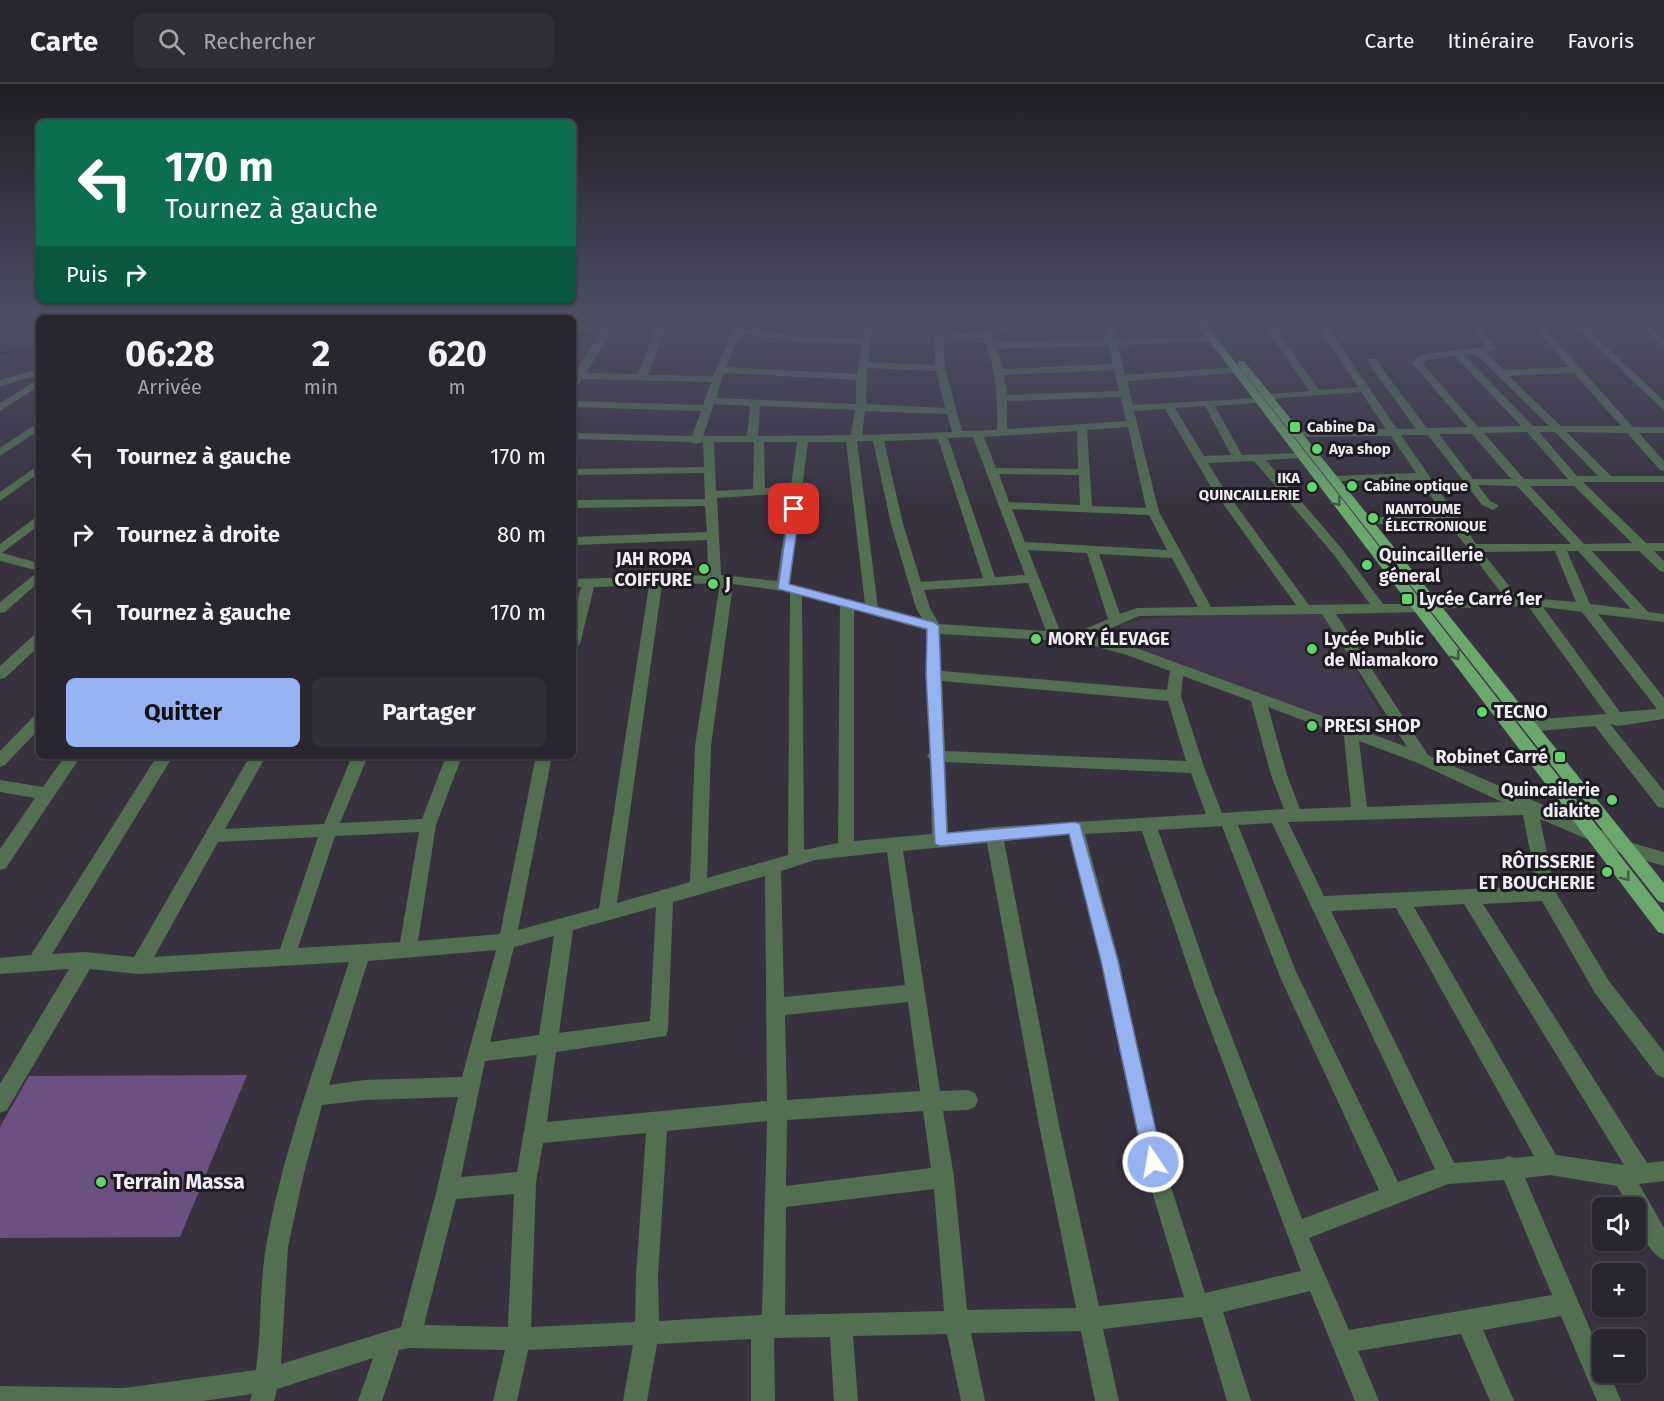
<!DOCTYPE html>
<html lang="fr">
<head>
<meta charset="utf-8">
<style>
	:root { --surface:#2a262f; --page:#322e37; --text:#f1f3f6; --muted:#a5a5aa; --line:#46434b; --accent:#95b2f1 }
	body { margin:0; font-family:"Fira Sans",sans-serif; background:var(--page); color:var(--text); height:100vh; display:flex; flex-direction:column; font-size:22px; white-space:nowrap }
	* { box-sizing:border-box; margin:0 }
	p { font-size:20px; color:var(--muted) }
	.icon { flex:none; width:33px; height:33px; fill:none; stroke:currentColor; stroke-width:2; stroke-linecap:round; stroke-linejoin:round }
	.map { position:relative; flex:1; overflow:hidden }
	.panel { position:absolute; left:36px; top:231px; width:540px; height:444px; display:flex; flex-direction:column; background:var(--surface); border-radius:9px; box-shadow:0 2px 4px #0004,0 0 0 2px var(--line) }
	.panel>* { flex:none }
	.guide { position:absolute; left:36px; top:36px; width:540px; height:183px; border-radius:9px; box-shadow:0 2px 4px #0004,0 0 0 2px var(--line); background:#0b6e4f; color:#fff; overflow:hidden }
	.fabs { position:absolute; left:1592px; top:1113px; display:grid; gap:12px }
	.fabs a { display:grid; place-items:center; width:54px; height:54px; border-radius:9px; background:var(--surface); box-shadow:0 2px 4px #0004,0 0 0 2px var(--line); font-size:30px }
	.pin { position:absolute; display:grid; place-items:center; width:51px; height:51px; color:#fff; margin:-26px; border-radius:12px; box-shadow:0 3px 9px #0006 }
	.me { position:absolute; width:66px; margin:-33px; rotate:348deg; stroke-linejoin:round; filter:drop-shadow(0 0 4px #0008) }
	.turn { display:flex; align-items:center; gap:21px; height:126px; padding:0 30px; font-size:27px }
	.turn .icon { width:78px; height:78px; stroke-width:2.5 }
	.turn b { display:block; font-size:42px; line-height:51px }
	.then { display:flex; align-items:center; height:57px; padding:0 30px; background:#0003; gap:12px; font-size:22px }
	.eta { display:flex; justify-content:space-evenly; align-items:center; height:102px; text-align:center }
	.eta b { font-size:36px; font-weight:700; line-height:42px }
	.action { display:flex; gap:12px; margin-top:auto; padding:12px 30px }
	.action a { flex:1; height:69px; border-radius:9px; background:var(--accent); color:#111; font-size:24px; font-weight:700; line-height:69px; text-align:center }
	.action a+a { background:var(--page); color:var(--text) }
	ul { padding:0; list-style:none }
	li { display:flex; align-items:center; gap:18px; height:78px; padding:0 30px }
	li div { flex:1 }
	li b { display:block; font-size:22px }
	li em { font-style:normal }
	header { display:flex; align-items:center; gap:36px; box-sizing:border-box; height:84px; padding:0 30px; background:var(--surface); border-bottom:2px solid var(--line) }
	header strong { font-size:28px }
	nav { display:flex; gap:33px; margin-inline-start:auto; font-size:21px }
	.search { width:420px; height:54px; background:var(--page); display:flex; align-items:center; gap:15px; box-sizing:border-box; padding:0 21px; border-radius:9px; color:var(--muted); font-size:22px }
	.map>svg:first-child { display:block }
	.built { fill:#42384b }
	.green { fill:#6b5181 }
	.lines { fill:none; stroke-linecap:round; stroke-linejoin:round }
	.stream { stroke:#340150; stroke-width:2 }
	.minor { fill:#526f52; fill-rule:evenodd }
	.major { fill:#6aa86c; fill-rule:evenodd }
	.oneway { stroke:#405a43 }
	.route { fill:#95b2f1; stroke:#61749d; stroke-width:1.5 }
	.poi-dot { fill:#61d56a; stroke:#1e1b21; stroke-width:2 }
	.labels { text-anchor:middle; stroke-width:6; stroke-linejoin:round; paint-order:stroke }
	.far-poi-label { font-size:15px; font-weight:bold; fill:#f0ecf4; stroke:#1e1b21; text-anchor:start }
	.poi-label { font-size:18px; font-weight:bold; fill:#f0ecf4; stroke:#1e1b21; text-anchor:start }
	.near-poi-label { font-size:21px; font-weight:bold; fill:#f0ecf4; stroke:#1e1b21; text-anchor:start }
</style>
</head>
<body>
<header>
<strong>Carte</strong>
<div class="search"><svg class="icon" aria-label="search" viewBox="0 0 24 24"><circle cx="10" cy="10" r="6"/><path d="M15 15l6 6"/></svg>Rechercher</div>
<nav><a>Carte</a><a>Itinéraire</a><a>Favoris</a></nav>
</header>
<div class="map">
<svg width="1664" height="1317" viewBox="0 0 1664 1317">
	<rect width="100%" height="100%" fill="#38323f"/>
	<polygon class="built" points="1323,528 1398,661 1133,567 1120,541 1150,534"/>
	<polygon class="green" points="247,991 180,1153 0,1154 0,1043 29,992"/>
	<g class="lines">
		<g class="stream">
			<polyline points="765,238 778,248 796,245 825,247 869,238"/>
			<polyline points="905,238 967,248 989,238"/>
			<polyline points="724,266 732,238"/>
			<polyline points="0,269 39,267"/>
		</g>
		<g class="minor">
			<path d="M658 238H667L648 291 713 292 736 238H744L742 244 803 253 863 254 866 245H872L868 278 935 281V253L943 251 945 284 962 347 997 346C998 314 996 283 983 254L955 255 952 254V250L981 249 1018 238H1033L991 252 994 259 1107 255 1104 238H1113L1117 255 1212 253V257L1209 258 1118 261 1125 291 1234 283 1239 286 1234 289 1127 297 1133 321 1260 314V318L1256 319 1215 322 1242 371 1304 369 1306 371 1300 374 1266 376 1342 465 1383 520H1419L1426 524 1419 528 1336 530 1428 671 1629 758 1664 768V782L1620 769 1540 735 1555 807 1609 897 1664 968V994L1657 991 1595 909 1542 817 1483 820 1647 1079 1664 1077V1097L1639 1100 1664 1144V1176C1649 1170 1635 1140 1635 1124H1629L1617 1102 1550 1091 1525 1094 1602 1273V1288H1609L1621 1317H1597L1561 1232 1483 1246 1514 1317H1490L1461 1250 1358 1267 1379 1317H1355L1310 1207 1223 1228 1251 1317H1227L1202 1233 1103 1245 1119 1317H1095L1081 1247 971 1249 985 1317H961L947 1250 853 1252 858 1317H834L830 1253 774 1254 775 1317H751V1255L657 1260 647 1317H623L633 1261 528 1266 517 1317H493L505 1266 410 1264 399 1266 382 1317H358L373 1274 277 1305 274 1317H250L252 1310 203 1317H0V1302L124 1304 256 1286C262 1245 259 1203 266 1163 283 1065 319 972 349 878L139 890 90 885 7 1026 0 1029V1000L69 885 0 890V874L31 871 157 672H173L52 870 85 868 134 873 250 672H266L225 745 324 740 352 672H368L340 739 422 735 446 672H462L436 741 418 857 500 850 536 672H552L518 846 599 824 649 501 594 503 580 560 573 565V534L581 503H573V495L708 491 707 456 573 461V453L707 448 705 422 573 424V416L705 415 704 389 573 391V385L704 383 703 358 696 360 691 358 573 355V349L692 352 701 327 573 323V317L703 321 711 298 582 295 579 300 573 301V293L600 247 573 246V240L602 241 610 247 607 256 586 289 638 290ZM740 249 803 259 862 260 857 290 726 283ZM1109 261 1113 280 1003 285 997 265ZM867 284 936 287 945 324 866 320ZM1114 286 1119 307 1007 311 1004 291ZM724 289 856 296V320L716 314ZM1121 313 1126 337 1007 345V317ZM714 320 750 322 747 352H703ZM760 322 855 326 851 351 758 352ZM1205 322 1231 371 1204 372 1175 324ZM1165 325 1211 403 1296 521 1211 523 1159 428 1134 327ZM865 327 947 330 952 348 862 351ZM1128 343 1146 424 1092 422 1087 346ZM1077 347 1078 385 996 384 984 353ZM973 353 1025 491 995 493 948 354ZM938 355 983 494 921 498 903 440 884 357ZM857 357H873L891 440 916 524 923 536 878 524ZM714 358H754L753 405 716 407ZM764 358H797L791 402 765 404ZM808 358H846L865 520 790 500ZM1254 377 1334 471 1370 520 1309 521 1222 402 1208 379ZM999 390 1079 391 1080 421 1009 418ZM790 409 777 497 721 491 717 414ZM1012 425 1149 431 1167 466 1025 458ZM1028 466 1087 469 1108 535 1078 548 1060 547ZM1099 470 1172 474 1198 523 1137 524 1120 530ZM720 499 695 662 690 798 617 819 662 501ZM1028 499 1046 547 939 540 930 524 924 506ZM733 500 790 508 788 771 707 794 711 662ZM802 512 840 522 838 759 804 766ZM854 526 926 546 927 587 925 591 928 595 930 668 927 672 930 676 932 750 854 757ZM1322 530 1407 663 1136 564 1093 552 1139 532ZM940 550 1079 558 1127 571 1170 587 1167 606 941 587ZM1183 592 1251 617 1271 691 1284 725 1222 729 1204 683 1181 612ZM942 597 1168 617 1186 677 945 667ZM1268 623 1344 652 1351 723 1300 725 1287 691ZM1359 657 1418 679 1502 718 1367 723ZM945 678 1191 689 1206 730 994 743 948 749ZM1523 731 1537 802 1324 812 1288 738ZM1272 739 1435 1085 1398 1098 1297 890 1238 741ZM1222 742 1280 893 1379 1106 1302 1135 1213 904 1158 746ZM1142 747 1195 904 1301 1187 1205 1209 1163 1078 1119 877 1085 750ZM419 748 400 858 298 864 335 752ZM1069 751 1101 877 1143 1078 1184 1213 1099 1222 1059 1041 1004 757ZM318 753 280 865 154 873 218 758ZM987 759 1039 1041 1076 1224 967 1226 954 1093 943 1027 968 1026 975 1023 978 1016 975 1009 968 1006 940 1007 903 767ZM887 768 905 901 784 913 781 787 815 776ZM765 792 767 1017 547 1038 556 968 666 952 668 945 673 818ZM1464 820 1624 1081 1556 1071 1414 823ZM656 823 650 937 559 949 573 846ZM1396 824 1534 1072 1514 1074 1509 1072 1502 1075 1454 1079 1331 827ZM554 852 539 951 490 958 514 863ZM496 866 462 993 365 996 329 1001 368 877ZM908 918 920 1007 787 1016 785 931ZM537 971 517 1088 461 1093 485 977ZM458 1013 437 1105 401 1243 281 1280 288 1163 304 1089 322 1021 365 1016ZM923 1027 931 1084 786 1102 787 1036ZM767 1037 762 1231 659 1237 658 1192 667 1047ZM646 1049 636 1192 635 1238 531 1243 536 1098 543 1059ZM1504 1096 1552 1211 1349 1246 1309 1154 1448 1100ZM934 1105 944 1227 785 1231 786 1123ZM514 1110 508 1243 424 1241 456 1115Z"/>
			<polygon points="948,238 957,238 958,239 953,242"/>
			<path d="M1262 238H1271L1319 306 1358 303 1315 238H1324L1397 345H1416L1367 277 1369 275H1375L1427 344 1467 343 1412 279 1423 270 1486 263 1467 238H1476L1498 265 1486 269 1504 286 1569 283 1530 238H1539L1633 343H1664V349H1639L1664 377V387L1660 386 1627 349 1567 348 1611 392H1664V398H1583L1646 459H1664V467H1654L1664 477V488L1660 487 1639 467H1592L1648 528 1664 530V538L1598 530 1664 614V635L1618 642 1610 640 1664 707V724L1658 723 1595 642 1529 648 1524 646 1522 642 1524 638 1529 636 1606 630 1528 522 1429 525 1427 522 1429 519 1434 518 1505 514 1450 441 1363 440V434L1367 433H1445L1420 396 1329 397 1327 395 1333 392 1416 389 1391 352 1281 353V349L1285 348 1386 345 1361 308 1265 315V311L1269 310 1309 307ZM1476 270 1549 342H1533L1464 271ZM1455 272 1521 342 1478 343 1422 279 1426 276ZM1574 289 1621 342H1561L1509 292ZM1527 348 1568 395H1524L1484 349ZM1539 348H1555L1598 392H1577ZM1439 350H1472L1511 395H1473ZM1401 351H1428L1482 421 1493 426 1499 422 1490 417 1478 401 1517 402 1571 460H1476ZM1530 402H1574L1632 459 1584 460ZM1555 467 1576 518 1518 513 1482 468ZM1567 467H1578L1631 525 1590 520ZM1543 523 1582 528 1657 625 1620 628Z"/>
			<polygon points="1570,238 1580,238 1664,317 1664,326"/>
			<polygon points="1636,238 1646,238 1664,255 1664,263"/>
			<polygon points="39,285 39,291 0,302 0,296"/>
			<polygon points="39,295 39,302 0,327 0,319"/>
			<polygon points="39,338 39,346 0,372 0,364"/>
			<polygon points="39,381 39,389 0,417 0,408"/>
			<polygon points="39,431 39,441 2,469 39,479 39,498 5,528 0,529 0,518 39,487 0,477 0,460"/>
			<polygon points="39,549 39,562 5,594 0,595 0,582 34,551"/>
			<polygon points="39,630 39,645 5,681 0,683 0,667 34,632"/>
			<polygon points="65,672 81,672 6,784 0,786 0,765 35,714 0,708 0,696 43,703"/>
		</g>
		<g class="major">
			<polygon points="1195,238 1204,238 1664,828 1664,850 1658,848"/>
			<polygon points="1238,277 1244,277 1664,799 1664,819 1658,817 1238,281"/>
		</g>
	</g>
	<defs><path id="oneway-chevron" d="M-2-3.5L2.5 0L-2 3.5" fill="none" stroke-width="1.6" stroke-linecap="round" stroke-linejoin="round" transform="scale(1.5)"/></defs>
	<g class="oneway">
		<use href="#oneway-chevron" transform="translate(1337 418) rotate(52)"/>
		<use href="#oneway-chevron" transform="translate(1456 572) rotate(53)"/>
		<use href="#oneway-chevron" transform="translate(1626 793) rotate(52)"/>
	</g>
	<linearGradient id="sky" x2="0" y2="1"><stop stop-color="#1f1c23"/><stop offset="0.56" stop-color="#4d4f63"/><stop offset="1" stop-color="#4d4f63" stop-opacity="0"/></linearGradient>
	<rect width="1664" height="423" fill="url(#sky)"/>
	<polygon class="route" points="794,422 800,425 789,500 933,538 939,542 947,749 1075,738 1080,740 1118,877 1163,1078 1160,1084 1153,1087 1147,1084 1144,1078 1101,877 1069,750 940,762 935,760 926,591 927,545 778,505 789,425"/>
	<g class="poi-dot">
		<rect x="1289" y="337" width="12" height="12" rx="3"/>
		<circle cx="1317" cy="365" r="6"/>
		<circle cx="1352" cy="402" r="6"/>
		<circle cx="1312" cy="403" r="6"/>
		<circle cx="1373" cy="434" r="6"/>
		<circle cx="1367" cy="481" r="6"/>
		<circle cx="704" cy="485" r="6"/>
		<circle cx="713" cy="500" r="6"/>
		<rect x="1401" y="509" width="12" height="12" rx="3"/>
		<circle cx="1036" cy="555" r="6"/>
		<circle cx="1312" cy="565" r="6"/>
		<circle cx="1482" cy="628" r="6"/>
		<circle cx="1312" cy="642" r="6"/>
		<rect x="1554" y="667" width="12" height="12" rx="3"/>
		<circle cx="1612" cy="716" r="6"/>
		<circle cx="1607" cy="788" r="6"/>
		<circle cx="101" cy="1098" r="6"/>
	</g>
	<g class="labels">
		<g class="far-poi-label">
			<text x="1307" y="348">Cabine Da</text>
			<text x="1329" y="370">Aya shop</text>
			<text x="1300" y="399" text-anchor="end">IKA<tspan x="1300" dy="17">QUINCAILLERIE</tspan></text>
			<text x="1364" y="407">Cabine optique</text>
			<text x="1385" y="430">NANTOUME<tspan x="1385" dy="17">ÉLECTRONIQUE</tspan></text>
		</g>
		<g class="poi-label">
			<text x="1379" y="477">Quincaillerie<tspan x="1379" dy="21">géneral</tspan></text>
			<text x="692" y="481" text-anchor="end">JAH ROPA<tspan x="692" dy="21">COIFFURE</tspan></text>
			<text x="725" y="506">J</text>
			<text x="1419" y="521">Lycée Carré 1er</text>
			<text x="1048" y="561">MORY ÉLEVAGE</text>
			<text x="1324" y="561">Lycée Public<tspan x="1324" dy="21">de Niamakoro</tspan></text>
			<text x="1494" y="634">TECNO</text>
			<text x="1324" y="648">PRESI SHOP</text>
			<text x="1548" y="679" text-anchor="end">Robinet Carré</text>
			<text x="1600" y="712" text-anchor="end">Quincailerie<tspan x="1600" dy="21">diakite</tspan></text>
			<text x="1595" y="784" text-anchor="end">RÔTISSERIE<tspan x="1595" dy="21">ET BOUCHERIE</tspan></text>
		</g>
		<g class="near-poi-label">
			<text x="113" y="1105">Terrain Massa</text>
		</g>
	</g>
</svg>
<div class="fabs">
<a><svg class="icon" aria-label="sound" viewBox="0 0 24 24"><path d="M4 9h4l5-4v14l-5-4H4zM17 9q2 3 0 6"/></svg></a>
<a>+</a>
<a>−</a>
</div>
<div class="pin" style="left:794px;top:425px;background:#d93025"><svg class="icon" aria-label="arrive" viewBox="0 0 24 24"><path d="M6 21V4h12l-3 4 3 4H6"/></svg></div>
<svg class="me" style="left:1153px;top:1078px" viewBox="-20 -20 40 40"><circle r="17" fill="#95b2f1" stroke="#fff" stroke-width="3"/><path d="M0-11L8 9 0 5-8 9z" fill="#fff"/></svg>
<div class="guide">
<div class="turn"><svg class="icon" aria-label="left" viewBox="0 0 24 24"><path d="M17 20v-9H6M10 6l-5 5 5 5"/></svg><div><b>170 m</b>Tournez à gauche</div></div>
<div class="then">Puis<svg class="icon" aria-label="right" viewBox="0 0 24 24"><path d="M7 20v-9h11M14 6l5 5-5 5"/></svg></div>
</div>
<section class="panel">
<div class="eta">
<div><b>06:28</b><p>Arrivée</p></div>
<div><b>2</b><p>min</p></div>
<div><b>620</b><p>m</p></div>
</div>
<ul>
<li><svg class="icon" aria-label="left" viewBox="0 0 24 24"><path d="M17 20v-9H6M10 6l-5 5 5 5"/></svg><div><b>Tournez à gauche</b></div><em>170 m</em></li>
<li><svg class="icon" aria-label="right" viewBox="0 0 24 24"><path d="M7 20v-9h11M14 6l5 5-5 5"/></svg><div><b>Tournez à droite</b></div><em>80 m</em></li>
<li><svg class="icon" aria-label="left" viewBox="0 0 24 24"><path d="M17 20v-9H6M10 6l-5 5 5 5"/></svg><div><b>Tournez à gauche</b></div><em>170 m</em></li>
</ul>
<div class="action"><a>Quitter</a><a>Partager</a></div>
</section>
</div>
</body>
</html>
